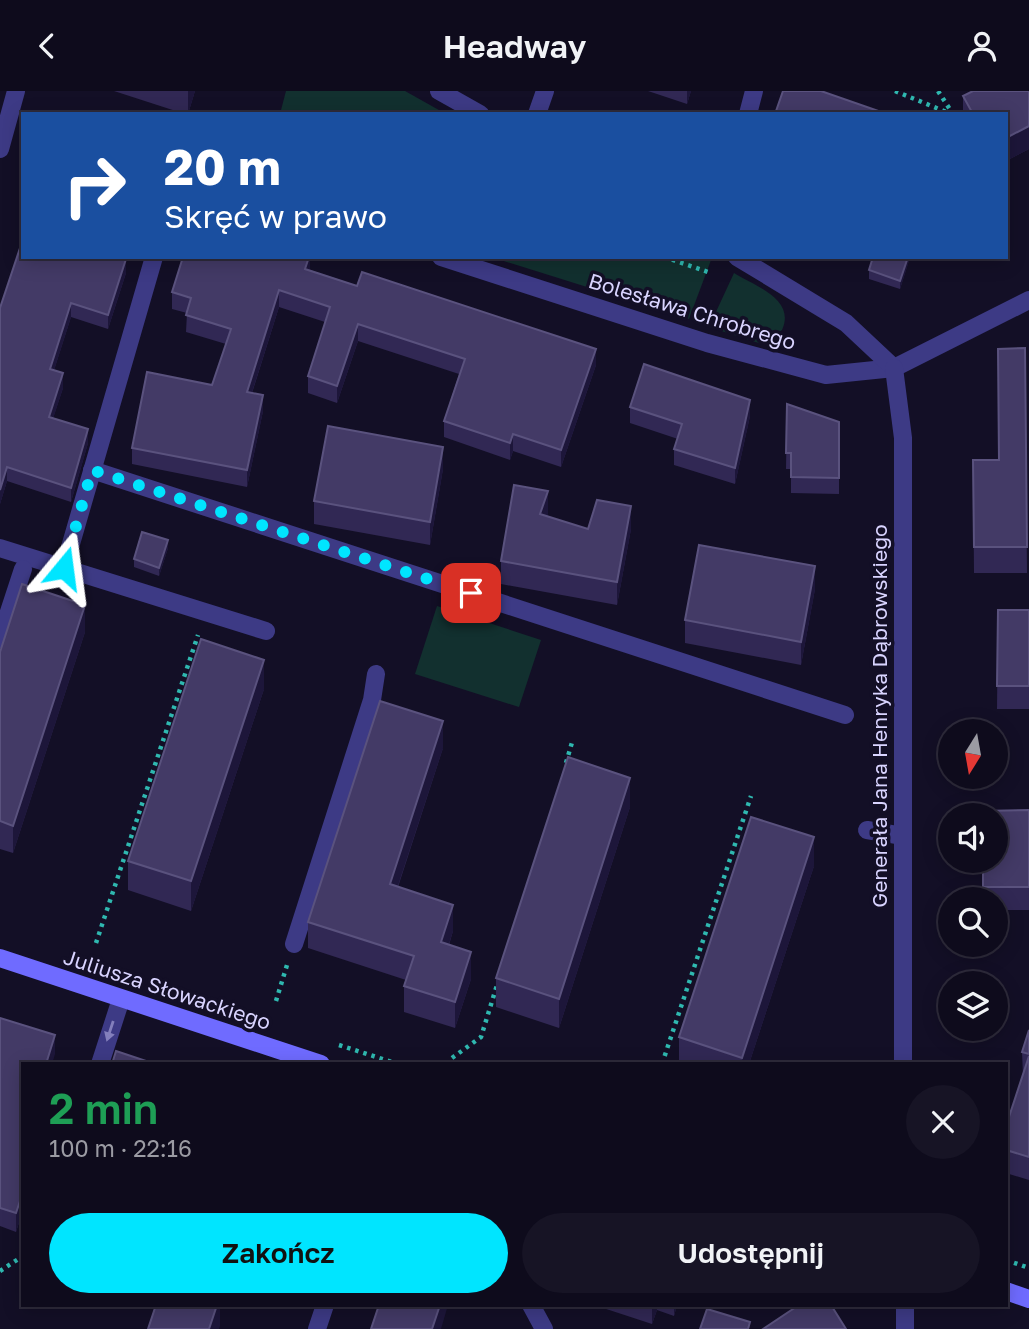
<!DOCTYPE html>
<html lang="pl">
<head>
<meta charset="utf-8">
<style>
	:root { --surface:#0e0b1c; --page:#171425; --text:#f1f3f6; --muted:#9b9ba3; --line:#2e2b3b; --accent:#00e5ff }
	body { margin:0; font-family:"Golos Text",sans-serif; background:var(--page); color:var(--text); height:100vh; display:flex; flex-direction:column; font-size:26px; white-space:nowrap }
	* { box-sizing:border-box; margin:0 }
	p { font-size:23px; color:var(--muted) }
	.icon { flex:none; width:38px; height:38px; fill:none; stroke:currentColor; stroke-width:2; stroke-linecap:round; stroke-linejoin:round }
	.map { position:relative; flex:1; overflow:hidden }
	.panel { position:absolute; left:21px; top:971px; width:987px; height:245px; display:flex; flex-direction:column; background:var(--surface); border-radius:0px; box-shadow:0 4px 18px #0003,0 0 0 2px var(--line) }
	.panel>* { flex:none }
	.hud { position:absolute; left:21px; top:21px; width:987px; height:147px; border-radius:0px; box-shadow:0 4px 18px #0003,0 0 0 2px var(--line); background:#1a4fa0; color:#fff; overflow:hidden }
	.needle { width:46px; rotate:191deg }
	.controls { position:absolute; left:938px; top:628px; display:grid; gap:14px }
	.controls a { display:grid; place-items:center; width:70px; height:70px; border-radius:50%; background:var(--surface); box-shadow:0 4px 18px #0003,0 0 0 2px var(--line); font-size:35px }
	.pin { position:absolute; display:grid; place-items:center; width:60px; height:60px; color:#fff; margin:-30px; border-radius:14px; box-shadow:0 4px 10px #0006 }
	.me { position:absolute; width:77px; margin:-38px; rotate:16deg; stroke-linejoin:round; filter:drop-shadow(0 0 5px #0008) }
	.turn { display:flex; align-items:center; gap:24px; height:147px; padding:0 28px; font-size:32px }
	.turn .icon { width:91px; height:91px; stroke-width:2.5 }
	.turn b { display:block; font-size:49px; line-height:60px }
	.round { display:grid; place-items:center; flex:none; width:74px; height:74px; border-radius:37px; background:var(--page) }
	.overview { display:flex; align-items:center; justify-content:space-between; height:119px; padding:0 28px }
	h1 { font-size:42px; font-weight:600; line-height:52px; color:#1e9e55 }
	.button { display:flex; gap:14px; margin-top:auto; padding:14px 28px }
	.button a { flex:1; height:80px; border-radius:42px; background:var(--accent); color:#111; font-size:28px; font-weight:600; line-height:80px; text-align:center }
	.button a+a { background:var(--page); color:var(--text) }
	header { display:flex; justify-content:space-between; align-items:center; height:91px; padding:0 28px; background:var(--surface); font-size:32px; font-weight:600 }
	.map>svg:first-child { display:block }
	.green { fill:#12302f }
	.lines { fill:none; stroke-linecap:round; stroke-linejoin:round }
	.path { stroke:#2fb8b0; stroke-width:4.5; stroke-dasharray:3.5 5; stroke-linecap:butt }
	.lane { stroke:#3d3a85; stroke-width:18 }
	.street { stroke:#3d3a85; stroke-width:18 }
	.secondary { stroke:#6f6bff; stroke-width:18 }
	.wall { fill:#312854 }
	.shaded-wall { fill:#1d163a }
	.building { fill:#433a66; stroke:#5a527e; stroke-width:2 }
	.oneway { fill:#837fbc }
	.route { stroke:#00e5ff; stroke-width:12; stroke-dasharray:0 21.6 }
	.labels { text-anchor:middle; stroke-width:7; stroke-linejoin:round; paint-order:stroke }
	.street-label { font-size:21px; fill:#d9d4ff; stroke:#130f26 }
</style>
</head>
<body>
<header><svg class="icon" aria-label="back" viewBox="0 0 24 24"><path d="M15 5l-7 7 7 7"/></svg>Headway<svg class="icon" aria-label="person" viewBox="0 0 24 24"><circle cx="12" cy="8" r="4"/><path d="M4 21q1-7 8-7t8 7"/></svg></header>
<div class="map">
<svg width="1029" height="1238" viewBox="0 0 1029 1238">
	<rect width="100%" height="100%" fill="#130f26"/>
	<g class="green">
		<polygon points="286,0 405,0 446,23 280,23"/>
		<polygon points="491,166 705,166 711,169 689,228"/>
		<path d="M734 182C755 195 796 208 782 239L762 253 709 236Z"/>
		<polygon points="437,515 541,549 519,616 415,583"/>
	</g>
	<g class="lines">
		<g class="path">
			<polyline points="895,0 951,23"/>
			<polyline points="938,0 953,23"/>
			<polyline points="664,166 708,181"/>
			<polyline points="566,672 573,648"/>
			<polyline points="96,852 198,544"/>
			<polyline points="276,910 287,874"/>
			<polyline points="339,954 398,973"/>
			<polyline points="452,967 481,946 497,894"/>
			<polyline points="662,973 751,705"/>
			<polyline points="1006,1169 1029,1177"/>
			<polyline points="0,1180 23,1165"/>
		</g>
		<g class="lane">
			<polyline points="92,379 845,624"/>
			<polyline points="0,457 64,477 154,166"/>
			<polyline points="64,477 266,540"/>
			<polyline points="0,548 23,478"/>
			<polyline points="867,739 903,745"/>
			<polyline points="294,853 372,609 376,583"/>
			<polyline points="531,1214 544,1238"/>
		</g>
		<g class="street">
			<polyline points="439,0 480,23"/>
			<polyline points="537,23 545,0"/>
			<polyline points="748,23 754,0"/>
			<polyline points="0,58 16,0"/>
			<polyline points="441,166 707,252 826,284 894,277 1029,209"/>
			<polyline points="737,166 846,232 894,277"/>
			<polyline points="894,277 903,347 903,973"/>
			<polyline points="100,973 121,908"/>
			<polyline points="317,1238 325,1214"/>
			<polyline points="905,1238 905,1214"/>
		</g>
		<g class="secondary">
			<polyline points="0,867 321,973"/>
			<polyline points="1006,1200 1029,1208"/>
		</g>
	</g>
	<g class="wall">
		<polygon points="114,0 195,0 188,23 185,23"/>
		<polygon points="648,0 691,0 687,13"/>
		<polygon points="1029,0 1029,58 1006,70 1006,23 963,23 963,5"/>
		<polygon points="310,166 310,179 596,274 561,376 513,360 510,369 444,346 444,330 459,283 358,250 337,312 308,302 308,285 325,231 279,216 252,302 263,320 247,396 132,373 132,357 212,294 226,253 186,241 187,222 172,218 172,201"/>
		<polygon points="910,166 900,198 869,188 869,179"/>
		<polygon points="126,182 108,238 71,226 54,279 63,297 53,327 88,352 71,411 7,390 0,413 0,217"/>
		<polygon points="1025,257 1027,482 974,482 973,369 999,369"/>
		<polygon points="787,313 839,331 839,403 791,402 791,378 786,378"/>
		<polygon points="630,316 750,325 735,393 674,374 674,358 678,348 630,332"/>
		<polygon points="443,378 430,454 314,433 314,410"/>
		<polygon points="548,423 547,425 588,438 631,438 617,514 501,493 501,470"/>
		<polygon points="168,457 159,485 134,476 134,468"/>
		<polygon points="815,498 801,574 685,552 685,529"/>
		<polygon points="998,519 1029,519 1029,618 997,618"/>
		<polygon points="85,541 13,762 0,758 0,561"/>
		<polygon points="264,598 191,820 128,799 128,770"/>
		<polygon points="443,657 398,796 453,840 449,854 471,888 455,937 404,921 404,895 406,889 308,857 308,831"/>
		<polygon points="630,716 559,937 496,916 496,887"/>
		<polygon points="1029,719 1029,819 996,819 996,808 983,808 983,770"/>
		<polygon points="814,775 749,973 679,973 679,946"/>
		<polygon points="0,927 55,963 23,973 23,1119 16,1141 0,1135"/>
		<polygon points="1029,939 1029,1089 1006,1082 1006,1035 1023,985 1022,961"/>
		<polygon points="594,1214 677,1214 674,1225 657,1219 652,1233"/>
	</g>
	<g class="shaded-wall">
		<polygon points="188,0 195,0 188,23"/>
		<polygon points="687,0 691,0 687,13"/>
		<polygon points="1029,35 1029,58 1006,70 1006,47"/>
		<polygon points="309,166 310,166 310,181 305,178"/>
		<polygon points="908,166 910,167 900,198 900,190"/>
		<polygon points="126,168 126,182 108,238 108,224"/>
		<polygon points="279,199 279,216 247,317 247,301"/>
		<polygon points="71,212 71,226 50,292 50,278"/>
		<polygon points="358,233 358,250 337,312 337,295"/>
		<polygon points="596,258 596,274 561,376 561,359"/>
		<polygon points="63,282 63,297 49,340 49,326"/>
		<polygon points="263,304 263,320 247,396 247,379"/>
		<polygon points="750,309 750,325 735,393 735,377"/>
		<polygon points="88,338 88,352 71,411 71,397"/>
		<polygon points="513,343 513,360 510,369 510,352"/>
		<polygon points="443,356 443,378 430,454 430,431"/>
		<polygon points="7,376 7,390 0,413 0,399"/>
		<polygon points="548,400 548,423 540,446 540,423"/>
		<polygon points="631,415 631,438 617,514 617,491"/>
		<polygon points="168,449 168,457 159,485 159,477"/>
		<polygon points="815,475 815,498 801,574 801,551"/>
		<polygon points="85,514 85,541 13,762 13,735"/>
		<polygon points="264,569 264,598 191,820 191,790"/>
		<polygon points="443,630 443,657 390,819 390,793"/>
		<polygon points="630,687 630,716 559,937 559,908"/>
		<polygon points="814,746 814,775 749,973 742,973 742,967"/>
		<polygon points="453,814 453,840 441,878 441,851"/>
		<polygon points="471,861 471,888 455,937 455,911"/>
		<polygon points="55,944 55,963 52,973 46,973"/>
		<polygon points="23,1101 23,1119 16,1141 16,1122"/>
		<polygon points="217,1214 220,1214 220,1235 219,1238 209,1238"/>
		<polygon points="440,1214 448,1214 441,1238 432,1238"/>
		<polygon points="652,1214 657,1214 657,1219 652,1233"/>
		<polygon points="674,1214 677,1214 674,1225"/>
	</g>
	<g class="building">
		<polygon points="783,0 821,0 887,23 775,23"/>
		<polygon points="973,0 1029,0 1029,35 1006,47 1006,23 973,23 963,5"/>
		<polygon points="23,148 23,166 119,166 126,168 108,224 71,212 50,278 63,282 49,326 88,338 71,397 7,376 0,399 0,217"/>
		<polygon points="183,166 309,166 305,178 357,195 362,181 596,258 561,359 513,343 510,352 444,330 465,268 358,233 337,295 308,285 330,216 279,199 247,301 263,304 247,379 132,357 147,281 212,294 231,238 186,224 191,207 172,201"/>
		<polygon points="873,166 908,166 900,190 869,179"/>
		<polygon points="1025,257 1027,456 974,456 973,369 999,369 998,258"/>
		<polygon points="644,273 750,309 735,377 674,358 682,333 630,316"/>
		<polygon points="787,313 839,331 839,387 791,386 791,362 786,362"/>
		<polygon points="328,335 443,356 430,431 314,410"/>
		<polygon points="514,394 548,400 540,423 588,438 597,409 631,415 617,491 501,470"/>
		<polygon points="142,441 168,449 159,477 134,468"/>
		<polygon points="699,454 815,475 801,551 685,529"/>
		<polygon points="22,493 85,514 13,735 0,730 0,561"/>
		<polygon points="998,519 1029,519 1029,595 997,595"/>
		<polygon points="201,548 264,569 191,790 128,770"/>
		<polygon points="380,610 443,630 390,793 453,814 441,851 471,861 455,911 404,895 414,865 308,831"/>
		<polygon points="568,666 630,687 559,908 496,887"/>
		<polygon points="1029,719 1029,796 983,796 983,770 996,770 996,724 982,724 982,720"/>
		<polygon points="751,726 814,746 742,967 679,946"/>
		<polygon points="0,927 55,944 46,973 23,973 23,1101 16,1122 0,1117"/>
		<polygon points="1029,939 1029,963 1022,961"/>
		<polygon points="116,960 155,973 112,973"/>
		<polygon points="1029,965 1029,1066 1006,1059 1006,1035"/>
		<polygon points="156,1214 217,1214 209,1238 148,1238"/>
		<polygon points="379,1214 440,1214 432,1238 371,1238"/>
		<polygon points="799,1214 831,1214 846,1238 763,1238"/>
		<polygon points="707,1218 750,1231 748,1238 700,1238"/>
	</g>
	<defs><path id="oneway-solid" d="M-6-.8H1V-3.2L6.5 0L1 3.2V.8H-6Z" transform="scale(1.75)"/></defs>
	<use class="oneway" href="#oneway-solid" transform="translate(110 940) rotate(108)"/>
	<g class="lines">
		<polyline class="route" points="64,477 92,379 471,502"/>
	</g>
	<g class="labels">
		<g class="street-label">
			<text transform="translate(692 221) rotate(17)" y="7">Bolesława Chrobrego</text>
			<text transform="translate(880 625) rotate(-90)" y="7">Generała Jana Henryka Dąbrowskiego</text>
			<text transform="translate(167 899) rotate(18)" y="7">Juliusza Słowackiego</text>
		</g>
	</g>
</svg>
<div class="controls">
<a><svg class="needle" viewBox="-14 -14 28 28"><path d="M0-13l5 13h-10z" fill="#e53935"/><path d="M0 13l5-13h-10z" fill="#9b9ba3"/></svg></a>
<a><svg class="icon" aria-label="sound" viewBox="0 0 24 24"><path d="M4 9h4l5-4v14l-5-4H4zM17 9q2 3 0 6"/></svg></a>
<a><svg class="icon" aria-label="search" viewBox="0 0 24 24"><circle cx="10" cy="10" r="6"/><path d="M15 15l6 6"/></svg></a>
<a><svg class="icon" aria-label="layers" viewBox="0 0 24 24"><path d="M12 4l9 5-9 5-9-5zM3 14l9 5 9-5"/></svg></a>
</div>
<div class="pin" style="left:471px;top:502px;background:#d93025"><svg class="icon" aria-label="arrive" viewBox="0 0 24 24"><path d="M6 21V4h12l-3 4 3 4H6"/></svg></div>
<svg class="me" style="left:64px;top:477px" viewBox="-20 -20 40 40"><path d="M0-17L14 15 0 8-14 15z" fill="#00e5ff" stroke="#fff" stroke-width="4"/></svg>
<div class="hud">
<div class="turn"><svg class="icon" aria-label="right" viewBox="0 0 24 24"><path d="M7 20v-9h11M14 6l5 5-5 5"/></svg><div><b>20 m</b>Skręć w prawo</div></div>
</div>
<section class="panel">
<div class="overview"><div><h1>2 min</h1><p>100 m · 22:16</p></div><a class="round"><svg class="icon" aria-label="close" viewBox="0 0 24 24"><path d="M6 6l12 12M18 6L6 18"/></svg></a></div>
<div class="button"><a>Zakończ</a><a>Udostępnij</a></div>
</section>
</div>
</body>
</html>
